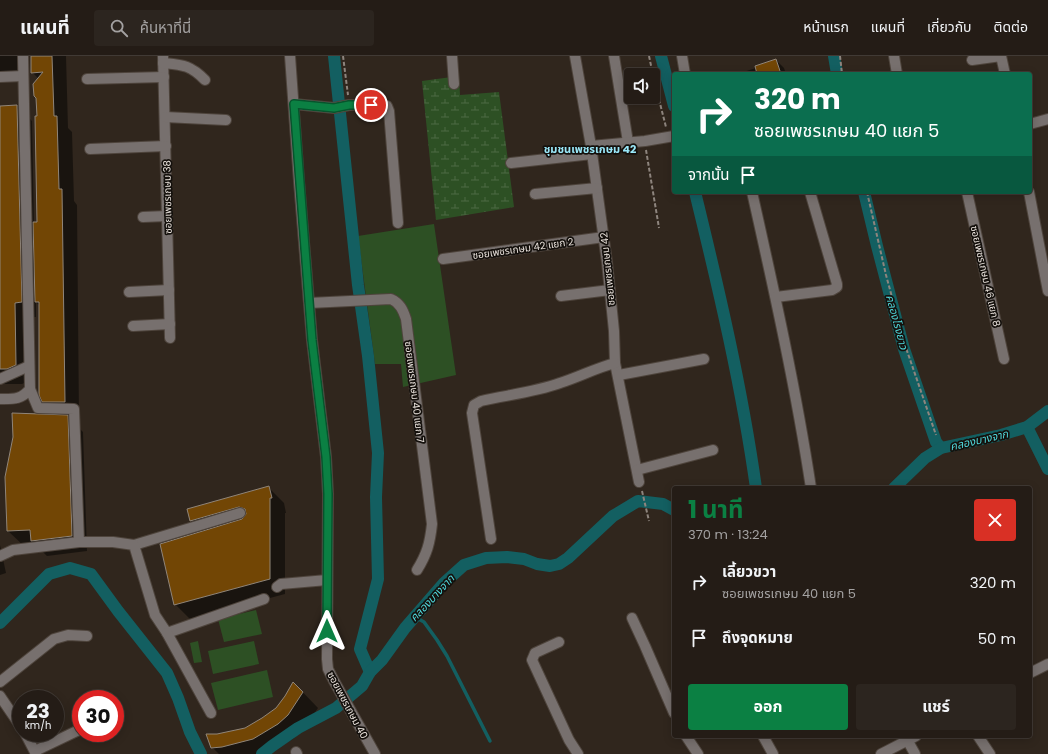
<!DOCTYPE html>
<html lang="th">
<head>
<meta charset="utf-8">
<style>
	:root { --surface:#241c16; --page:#2c251f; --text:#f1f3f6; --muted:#a3a1a1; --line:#413a35; --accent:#0b8043 }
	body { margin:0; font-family:Poppins,"Noto Sans Thai",sans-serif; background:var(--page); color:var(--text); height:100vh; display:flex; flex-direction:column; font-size:15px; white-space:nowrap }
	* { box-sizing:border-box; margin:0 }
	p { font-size:13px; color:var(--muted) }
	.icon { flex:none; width:22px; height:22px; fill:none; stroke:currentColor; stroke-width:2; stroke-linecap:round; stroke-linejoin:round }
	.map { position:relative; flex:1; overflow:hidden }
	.side { position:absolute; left:672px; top:430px; width:360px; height:252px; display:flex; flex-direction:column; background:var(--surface); border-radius:4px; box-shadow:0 2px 10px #0003,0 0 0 1px var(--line) }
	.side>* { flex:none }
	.guide { position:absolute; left:672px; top:16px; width:360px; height:122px; border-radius:4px; box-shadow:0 2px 10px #0003,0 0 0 1px var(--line); background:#0b6e4f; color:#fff; overflow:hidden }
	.tools { position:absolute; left:624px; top:12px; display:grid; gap:8px }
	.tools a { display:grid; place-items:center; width:36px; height:36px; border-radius:4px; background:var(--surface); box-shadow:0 2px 10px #0003,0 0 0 1px var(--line); font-size:20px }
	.speed { position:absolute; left:12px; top:634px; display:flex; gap:8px; font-size:20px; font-weight:700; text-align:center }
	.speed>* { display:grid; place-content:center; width:52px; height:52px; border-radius:50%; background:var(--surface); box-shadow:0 2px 10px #0003,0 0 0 1px var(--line); line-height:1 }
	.speed small { font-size:10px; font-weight:400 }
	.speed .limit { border:6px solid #d22; background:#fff; color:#111 }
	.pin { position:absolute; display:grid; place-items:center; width:34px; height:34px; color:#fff; margin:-17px; border:2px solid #fff; border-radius:50%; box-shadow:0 1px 4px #0007 }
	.me { position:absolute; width:44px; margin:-22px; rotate:0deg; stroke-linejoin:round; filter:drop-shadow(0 0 3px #0008) }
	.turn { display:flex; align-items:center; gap:14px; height:84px; padding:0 16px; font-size:18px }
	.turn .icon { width:52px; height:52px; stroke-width:2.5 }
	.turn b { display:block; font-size:28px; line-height:34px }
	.then { display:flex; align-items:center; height:38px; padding:0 16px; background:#0003; gap:8px; font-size:15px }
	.round { display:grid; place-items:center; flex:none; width:42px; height:42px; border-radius:4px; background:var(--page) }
	.summary { display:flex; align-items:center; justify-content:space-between; height:68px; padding:0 16px }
	h1 { font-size:24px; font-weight:700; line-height:30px; color:var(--accent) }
	.action { display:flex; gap:8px; margin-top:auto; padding:8px 16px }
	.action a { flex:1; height:46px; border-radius:4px; background:var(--accent); color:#fff; font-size:16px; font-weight:700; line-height:46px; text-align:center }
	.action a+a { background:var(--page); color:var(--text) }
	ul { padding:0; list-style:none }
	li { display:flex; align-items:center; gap:12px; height:56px; padding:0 16px }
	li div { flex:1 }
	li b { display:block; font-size:15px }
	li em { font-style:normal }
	header { display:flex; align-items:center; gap:24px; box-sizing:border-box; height:56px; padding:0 20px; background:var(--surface); border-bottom:1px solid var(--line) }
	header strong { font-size:19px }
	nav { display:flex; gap:22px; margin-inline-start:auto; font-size:14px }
	.search { width:280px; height:36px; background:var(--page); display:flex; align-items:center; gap:10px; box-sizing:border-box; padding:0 14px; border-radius:4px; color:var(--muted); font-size:15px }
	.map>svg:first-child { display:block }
	.green { fill:#2d5024 }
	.wetland { fill:url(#wetland-marsh) }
	.shadow { fill:#0007 }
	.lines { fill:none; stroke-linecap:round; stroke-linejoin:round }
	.stream { stroke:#135f61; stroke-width:3.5 }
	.canal { stroke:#135f61; stroke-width:12 }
	.building { fill:#724605; stroke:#908579 }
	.minor-casing { stroke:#4e443c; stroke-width:12 }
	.path { stroke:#8e857e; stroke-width:2; stroke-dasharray:4 2; stroke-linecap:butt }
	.minor { stroke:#77706e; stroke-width:10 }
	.route-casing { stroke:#07532c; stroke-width:10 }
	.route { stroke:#0b8043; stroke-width:7 }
	.labels { text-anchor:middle; stroke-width:3.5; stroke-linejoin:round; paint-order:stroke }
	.street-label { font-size:10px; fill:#eae3dd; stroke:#14100c }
	.neighbourhood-label { font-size:11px; font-weight:bold; fill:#9ae8f9; stroke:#14100c }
	.water-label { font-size:11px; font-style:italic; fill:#50d8dc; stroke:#14100c }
</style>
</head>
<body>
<header>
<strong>แผนที่</strong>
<div class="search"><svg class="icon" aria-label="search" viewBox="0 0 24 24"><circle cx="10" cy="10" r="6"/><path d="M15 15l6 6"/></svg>ค้นหาที่นี่</div>
<nav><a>หน้าแรก</a><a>แผนที่</a><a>เกี่ยวกับ</a><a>ติดต่อ</a></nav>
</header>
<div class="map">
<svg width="1048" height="698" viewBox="0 0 1048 698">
	<defs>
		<pattern id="wetland-marsh" width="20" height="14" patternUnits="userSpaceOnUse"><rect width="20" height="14" fill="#2d5024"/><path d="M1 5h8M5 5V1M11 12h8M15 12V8" fill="none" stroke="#4c6943"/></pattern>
	</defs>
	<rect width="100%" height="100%" fill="#30261d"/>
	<g class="green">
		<polygon points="434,168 456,319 403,331 401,308 375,308 358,180"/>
		<polygon points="256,554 262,578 224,586 218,563"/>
		<polygon points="198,585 202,606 194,607 190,587"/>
		<polygon points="254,585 259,608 213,618 208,595"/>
		<polygon points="267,614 273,641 218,654 211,627"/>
	</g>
	<polygon class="wetland" points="459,20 460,39 499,36 514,151 436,164 422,25"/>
	<g class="shadow">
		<polygon points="0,0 19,0 20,22 0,22"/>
		<polygon points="32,0 66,0 68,72 72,76 74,145 77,149 79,361 68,361 83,376 87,495 47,500 37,490 24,490 8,475 58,360 43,345 40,250 36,246 36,261 30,261 31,324 22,328 0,328 0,51 17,50 32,65 34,167 38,167 39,23 32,16"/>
		<polygon points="776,4 784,12 786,18 737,18 756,12"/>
		<polygon points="268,431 284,447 286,457 285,457 285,538 190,563 175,548 202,476 191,465 188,454"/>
		<polygon points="0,489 6,517 0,519"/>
		<polygon points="294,627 318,652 303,674 293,683 267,698 219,698 212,691 217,679 245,672 262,663 277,653"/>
	</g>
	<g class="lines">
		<polyline class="stream" points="415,561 424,566 437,584 447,600 490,685"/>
		<g class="canal">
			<polyline points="334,0 358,229 368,300 378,397 376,441 378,523 360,593 370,616"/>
			<polyline points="661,0 674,50"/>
			<polyline points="834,0 837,18"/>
			<path d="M695 136C719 234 742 332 756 432"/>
			<polyline points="864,136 877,190 904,293 936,386 941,392"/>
			<polyline points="1027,371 1048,413"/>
			<polyline points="894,432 925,402 941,392 1001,379 1027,371 1048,355"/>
			<polyline points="0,567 49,518 70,512 91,518 118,555 167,617 178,642 190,676 201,698"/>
			<polyline points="262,698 272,690 298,672 336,652 362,630 370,616 382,604 405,572 444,527 464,509 486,502 507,501 524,503 537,508 550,510 559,508 568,502 613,460 638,445 663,448 674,454"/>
		</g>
	</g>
	<g class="building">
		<polygon points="31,0 52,0 54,60 57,60 59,133 62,133 65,346 42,346 39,339 39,246 35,246 33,166 37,166 35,60 37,60 36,42 34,40 33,28 43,16 31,17"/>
		<polygon points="776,3 781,18 757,18 755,10"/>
		<polygon points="17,49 22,246 15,247 16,309 7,313 0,313 0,50"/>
		<polygon points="12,357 68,359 72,480 31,485 30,474 7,475 5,421 13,381"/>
		<polygon points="269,430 272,442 270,442 270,523 174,549 160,488 242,463 246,458 245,453 239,451 190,465 187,453"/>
		<polygon points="293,626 303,636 288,659 278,668 253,683 222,691 211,692 206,678 217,678 245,672 262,662 276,652 285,640"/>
	</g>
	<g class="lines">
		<g class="minor-casing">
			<g id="minor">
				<polyline points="163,0 170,282"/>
				<polyline points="290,0 299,125 312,284 326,401 328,438 327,603 328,613 334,625 375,698"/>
				<polyline points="452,0 454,28"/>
				<polyline points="575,0 591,90 607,206 614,275 615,307 639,426"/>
				<polyline points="614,0 628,86"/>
				<polyline points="682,0 685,18"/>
				<polyline points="894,0 897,18"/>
				<polyline points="1001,0 1005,18"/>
				<polyline points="972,4 1001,0"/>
				<path d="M163 7C183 9 190 9 205 24"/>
				<polyline points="0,21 23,20"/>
				<polyline points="87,23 164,21"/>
				<polyline points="294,48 334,52 349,49 382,49 387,50 389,55 398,167"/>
				<polyline points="165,61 226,64"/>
				<polyline points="1030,68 1048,63"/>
				<polyline points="591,90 645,85 674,80"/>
				<polyline points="90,93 166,90"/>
				<polyline points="511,107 592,98"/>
				<path d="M752 136C774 234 796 333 811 432"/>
				<polyline points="967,136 1004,303"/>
				<polyline points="1029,136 1048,235"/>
				<polyline points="535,138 597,132"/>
				<polyline points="143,161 167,160"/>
				<polyline points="443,203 604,181"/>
				<polyline points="129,236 169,234"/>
				<polyline points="561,240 610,234"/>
				<polyline points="776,241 832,234 837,231 837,228 810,136"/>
				<path d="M309 247 391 243C400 247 403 254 406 263L432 468C430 487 427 498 417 514"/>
				<polyline points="133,270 170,268"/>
				<polyline points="619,319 704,303"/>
				<polyline points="0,323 29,310"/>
				<polyline points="30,333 38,352 74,353 79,486"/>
				<path d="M0 343C13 343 21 344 30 333L23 0"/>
				<polyline points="637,414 713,394"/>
				<path d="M491 483 472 357 474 349 481 345C507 339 535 336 560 327 579 321 596 312 615 307"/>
				<polyline points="134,489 240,457"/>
				<polyline points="0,500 13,494 79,486 113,486 134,489 155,559 167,577 264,543"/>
				<polyline points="277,531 281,528 327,524"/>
				<polyline points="632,562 645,590 674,657"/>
				<polyline points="167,577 211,657"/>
				<polyline points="559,586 535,597 532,604 569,684 578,698"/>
				<polyline points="1030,617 1048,608"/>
				<polyline points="0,626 54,583 68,579 87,580"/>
				<polyline points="0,640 21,671"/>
				<polyline points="25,677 36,698"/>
				<polyline points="686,680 698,698"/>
				<polyline points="763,680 773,698"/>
				<polyline points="905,680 915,698"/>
				<polyline points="978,680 990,698"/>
				<polyline points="35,695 81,673"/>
				<polyline points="296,696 297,698"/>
				<polyline points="881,698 916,680"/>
			</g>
		</g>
		<g class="path">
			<polyline points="343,0 348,39"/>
			<polyline points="649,0 653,19"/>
			<polyline points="840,0 842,18"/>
			<polyline points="653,20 666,71"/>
			<polyline points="646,94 659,172"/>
			<polyline points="867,136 886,219 905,289 936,379"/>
			<polyline points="642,435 649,465"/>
		</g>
		<use href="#minor" class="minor"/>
	</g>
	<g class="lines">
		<g class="route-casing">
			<polyline id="route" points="327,575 328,438 326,401 312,284 294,48 334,52 349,49 371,49"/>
		</g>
		<use href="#route" class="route"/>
	</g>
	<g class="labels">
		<g class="street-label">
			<text transform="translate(167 141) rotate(-91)" y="4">ซอยเพชรเกษม 38</text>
			<text transform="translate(523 192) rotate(-8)" y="4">ซอยเพชรเกษม 42 แยก 2</text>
			<text transform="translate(607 213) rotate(-96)" y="4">ซอยเพชรเกษม 42</text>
			<text transform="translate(986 220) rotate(77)" y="4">ซอยเพชรเกษม 46 แยก 8</text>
			<text transform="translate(415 336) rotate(83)" y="4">ซอยเพชรเกษม 40 แยก 7</text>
			<text transform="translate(348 649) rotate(62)" y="4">ซอยเพชรเกษม 40</text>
		</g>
		<g class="neighbourhood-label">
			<text x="590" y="97">ชุมชนเพชรเกษม 42</text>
		</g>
		<g class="water-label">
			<text transform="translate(897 266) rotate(75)" y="4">คลองโรงยาว</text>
			<text transform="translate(979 384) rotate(-13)" y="4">คลองบางจาก</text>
			<text transform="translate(432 542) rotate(-47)" y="4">คลองบางจาก</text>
		</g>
	</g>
</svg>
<div class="tools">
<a><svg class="icon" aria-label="sound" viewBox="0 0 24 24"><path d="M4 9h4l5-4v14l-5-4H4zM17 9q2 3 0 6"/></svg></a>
</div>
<div class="speed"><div>23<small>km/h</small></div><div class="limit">30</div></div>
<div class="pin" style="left:371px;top:49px;background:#d93025"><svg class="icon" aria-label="arrive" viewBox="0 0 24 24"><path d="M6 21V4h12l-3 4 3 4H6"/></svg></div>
<svg class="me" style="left:327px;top:575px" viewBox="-20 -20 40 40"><path d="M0-17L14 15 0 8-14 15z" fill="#0b8043" stroke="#fff" stroke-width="4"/></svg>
<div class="guide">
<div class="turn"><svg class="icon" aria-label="right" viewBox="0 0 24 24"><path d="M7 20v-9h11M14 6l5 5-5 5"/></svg><div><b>320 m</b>ซอยเพชรเกษม 40 แยก 5</div></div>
<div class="then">จากนั้น<svg class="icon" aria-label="arrive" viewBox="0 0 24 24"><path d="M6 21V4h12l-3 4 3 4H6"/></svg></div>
</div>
<section class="side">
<div class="summary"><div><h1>1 นาที</h1><p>370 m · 13:24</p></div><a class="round" style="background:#d93025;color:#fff"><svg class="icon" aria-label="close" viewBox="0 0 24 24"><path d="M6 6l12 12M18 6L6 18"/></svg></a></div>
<ul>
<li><svg class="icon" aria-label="right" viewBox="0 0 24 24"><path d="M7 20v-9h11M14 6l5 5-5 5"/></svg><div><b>เลี้ยวขวา</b><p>ซอยเพชรเกษม 40 แยก 5</p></div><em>320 m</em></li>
<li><svg class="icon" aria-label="arrive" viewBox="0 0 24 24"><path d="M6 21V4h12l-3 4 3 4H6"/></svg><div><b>ถึงจุดหมาย</b></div><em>50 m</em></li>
</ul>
<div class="action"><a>ออก</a><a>แชร์</a></div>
</section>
</div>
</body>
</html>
